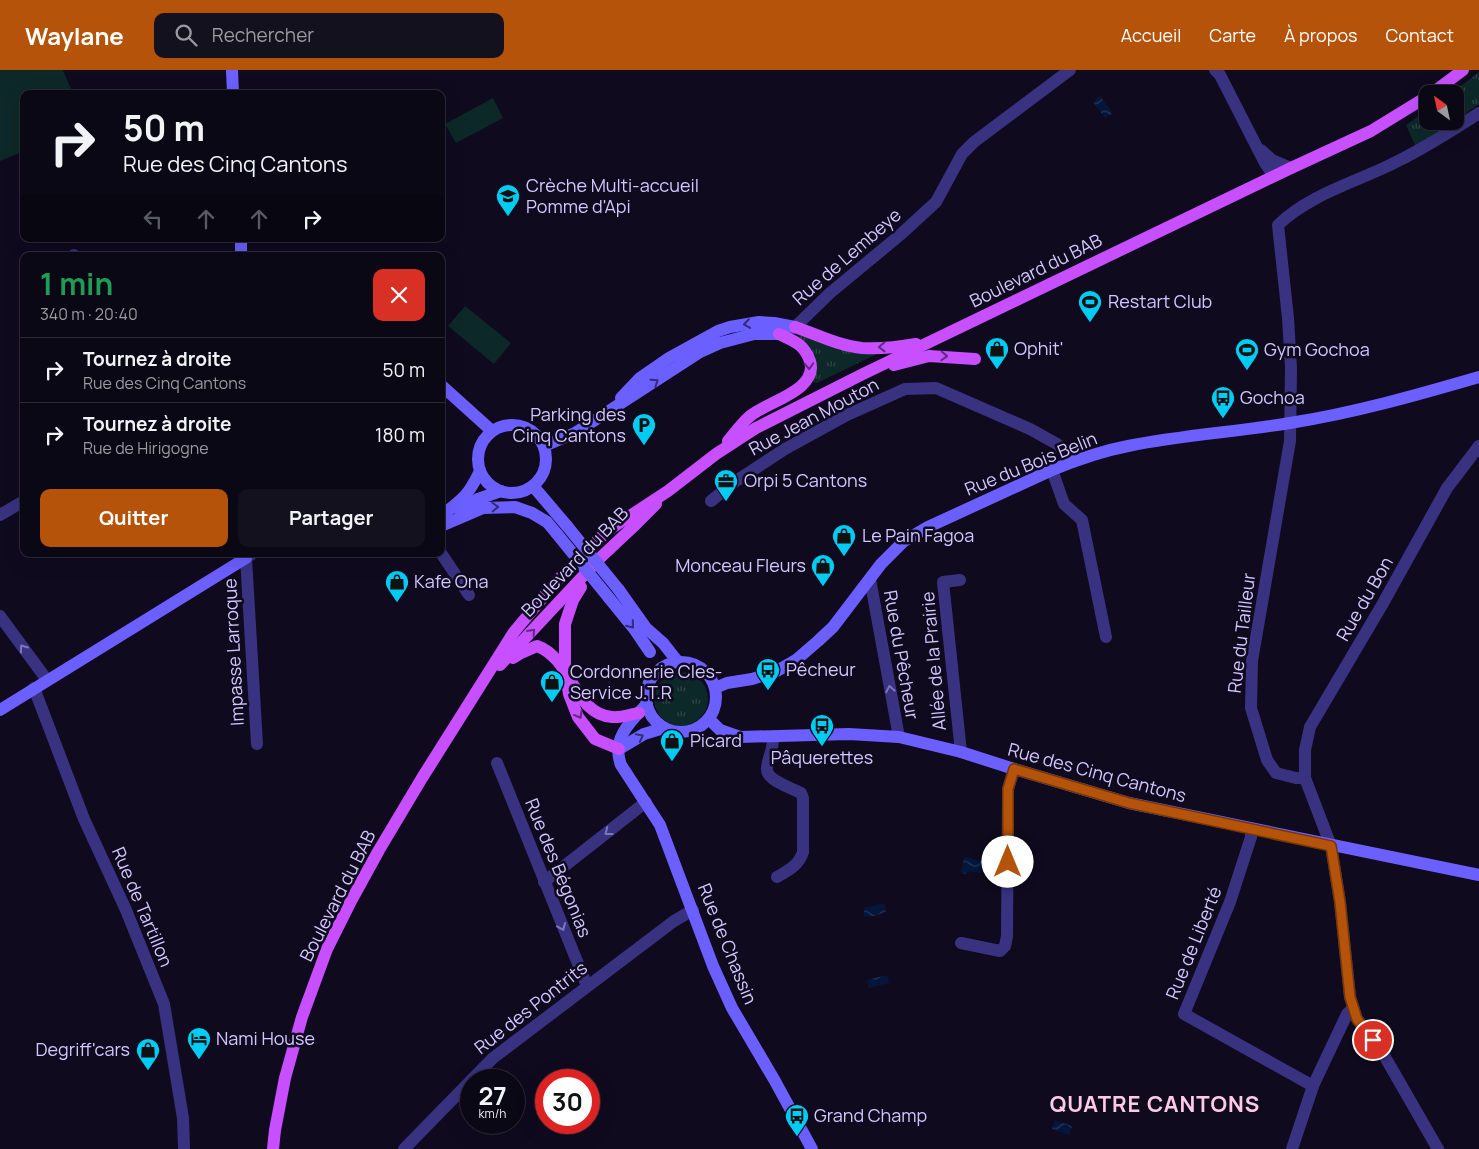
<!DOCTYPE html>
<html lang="fr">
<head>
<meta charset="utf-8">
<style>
	:root { --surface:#0b0816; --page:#14111f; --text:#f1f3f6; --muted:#9a9aa1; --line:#2b2935; --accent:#b45309 }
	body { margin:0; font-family:Manrope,sans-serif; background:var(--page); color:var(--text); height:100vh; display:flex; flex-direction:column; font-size:19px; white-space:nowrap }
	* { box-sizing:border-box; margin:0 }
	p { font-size:16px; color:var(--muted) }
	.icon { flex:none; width:28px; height:28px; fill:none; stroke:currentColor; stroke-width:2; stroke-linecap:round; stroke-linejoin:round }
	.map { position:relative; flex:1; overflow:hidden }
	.sheet { position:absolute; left:20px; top:182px; width:425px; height:305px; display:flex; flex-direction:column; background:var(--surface); border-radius:10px; box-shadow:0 5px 20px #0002,0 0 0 1px var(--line) }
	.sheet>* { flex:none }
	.top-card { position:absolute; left:20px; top:20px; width:425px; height:152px; border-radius:10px; box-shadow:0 5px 20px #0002,0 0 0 1px var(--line); background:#0b0816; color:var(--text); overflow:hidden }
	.needle { width:32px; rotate:327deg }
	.buttons { position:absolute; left:1419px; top:15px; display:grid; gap:10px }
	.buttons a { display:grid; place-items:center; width:45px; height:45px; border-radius:10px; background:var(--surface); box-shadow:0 5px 20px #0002,0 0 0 1px var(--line); font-size:25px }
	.speed { position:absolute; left:460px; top:999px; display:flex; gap:10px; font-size:25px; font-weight:700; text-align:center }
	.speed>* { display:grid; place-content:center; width:65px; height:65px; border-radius:50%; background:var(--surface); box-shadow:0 5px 20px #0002,0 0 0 1px var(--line); line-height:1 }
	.speed small { font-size:12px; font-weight:400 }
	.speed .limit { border:8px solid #d22; background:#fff; color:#111 }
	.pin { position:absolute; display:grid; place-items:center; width:42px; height:42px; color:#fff; margin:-21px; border:2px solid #fff; border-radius:50%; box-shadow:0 1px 5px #0007 }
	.me { position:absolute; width:55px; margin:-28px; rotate:0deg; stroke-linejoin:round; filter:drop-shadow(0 0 4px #0008) }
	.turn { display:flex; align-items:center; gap:18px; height:105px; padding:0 20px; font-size:22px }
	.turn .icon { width:65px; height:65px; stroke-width:2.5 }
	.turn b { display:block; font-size:35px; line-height:42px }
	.lanes { display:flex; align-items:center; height:48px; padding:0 20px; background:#0003; justify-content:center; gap:25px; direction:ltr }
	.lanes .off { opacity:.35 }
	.round { display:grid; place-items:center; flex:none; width:52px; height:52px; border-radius:10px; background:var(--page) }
	.head { display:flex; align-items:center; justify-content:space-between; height:85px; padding:0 20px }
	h1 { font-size:30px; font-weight:700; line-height:38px; color:#1e9e55 }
	.action { display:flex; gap:10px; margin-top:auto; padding:10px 20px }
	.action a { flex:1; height:58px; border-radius:10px; background:var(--accent); color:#fff; font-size:20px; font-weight:700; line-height:58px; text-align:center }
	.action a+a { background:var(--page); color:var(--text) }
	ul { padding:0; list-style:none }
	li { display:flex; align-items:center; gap:15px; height:65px; padding:0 20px; border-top:1px solid var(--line) }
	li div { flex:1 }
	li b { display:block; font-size:19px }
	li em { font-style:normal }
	header { display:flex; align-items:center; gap:30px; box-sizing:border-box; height:70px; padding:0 25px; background:var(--accent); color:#fff }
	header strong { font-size:24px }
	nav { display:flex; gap:28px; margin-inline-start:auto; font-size:18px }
	.search { width:350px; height:45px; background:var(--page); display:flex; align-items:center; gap:12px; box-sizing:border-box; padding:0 18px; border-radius:10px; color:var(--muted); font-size:19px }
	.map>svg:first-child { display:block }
	.grass { fill:url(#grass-tufts) }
	.garden { fill:#0d2828 }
	.water { fill:url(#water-waves) }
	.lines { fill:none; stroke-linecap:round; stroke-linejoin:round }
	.street { stroke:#393281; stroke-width:12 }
	.secondary { stroke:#6c5fff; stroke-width:12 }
	.primary { stroke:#c74fff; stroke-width:12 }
	.secondary-bridge { stroke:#6c5fff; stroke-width:12 }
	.oneway { stroke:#342c78 }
	.oneway2 { stroke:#622983 }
	.oneway3 { stroke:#7d76ba }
	.route-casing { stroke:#753606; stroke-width:12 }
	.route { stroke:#b45309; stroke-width:9 }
	.labels { text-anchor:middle; stroke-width:5; stroke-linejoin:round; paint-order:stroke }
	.poi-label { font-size:18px; fill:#d1c8ff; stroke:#0f0a1e; text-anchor:start }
	.street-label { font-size:18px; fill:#d1c8ff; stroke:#0f0a1e }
	.district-label { font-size:22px; font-weight:bold; letter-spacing:1px; fill:#ffcae8; stroke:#0f0a1e }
</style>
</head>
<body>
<header>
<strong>Waylane</strong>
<div class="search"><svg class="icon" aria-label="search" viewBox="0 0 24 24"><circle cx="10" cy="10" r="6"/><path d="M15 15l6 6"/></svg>Rechercher</div>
<nav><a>Accueil</a><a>Carte</a><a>À propos</a><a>Contact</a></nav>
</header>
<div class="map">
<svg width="1479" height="1079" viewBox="0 0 1479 1079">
	<defs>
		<pattern id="grass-tufts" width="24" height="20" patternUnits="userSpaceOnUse" patternTransform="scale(1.25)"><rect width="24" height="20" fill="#0d2828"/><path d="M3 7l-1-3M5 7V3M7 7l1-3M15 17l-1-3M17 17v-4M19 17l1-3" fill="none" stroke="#2f4648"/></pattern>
		<pattern id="water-waves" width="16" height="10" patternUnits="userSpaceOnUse" patternTransform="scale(1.25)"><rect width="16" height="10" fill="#05163c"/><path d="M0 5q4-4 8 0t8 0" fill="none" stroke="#283659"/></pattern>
	</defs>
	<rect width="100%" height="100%" fill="#0f0a1e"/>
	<g class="grass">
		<polygon points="1479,2 1479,34 1455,51 1455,24 1451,24"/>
		<polygon points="1427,40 1428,51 1454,51 1416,77 1406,55"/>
		<polygon points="800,263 877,284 817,313 813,312 816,300 810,277 797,265"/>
		<circle cx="681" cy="629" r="27"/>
	</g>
	<g class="garden">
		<polygon points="0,0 63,0 73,24 24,24 24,81 0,91"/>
		<polygon points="493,28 503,48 456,73 445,54"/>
		<polygon points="465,236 511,273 494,294 448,256"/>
	</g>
	<g class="water">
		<polygon points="1100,26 1113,43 1105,48 1093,32"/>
		<polygon points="964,787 984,791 981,803 970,801 965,804 961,803"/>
		<polygon points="884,833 886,842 874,846 864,847 864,838"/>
		<polygon points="887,905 889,913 869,918 867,910"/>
		<polygon points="1055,1050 1072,1056 1069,1065 1052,1059"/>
	</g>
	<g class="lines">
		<g class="street">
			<polyline points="1215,0 1220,5 1265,93 1274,106"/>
			<polyline points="1261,80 1272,90 1291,98"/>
			<polyline points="74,185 74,186"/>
			<polyline points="786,261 795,257 830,223 900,165 936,132 962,84 974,72 1070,0"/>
			<polyline points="1052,400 1064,434 1082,450 1106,567"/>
			<polyline points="711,431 733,413 785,379 847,345 905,319 936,318 1030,359 1057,374 1066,382 1073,392"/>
			<polyline points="0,445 24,431"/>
			<polyline points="441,483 469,525"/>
			<polyline points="252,484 246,488 257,674"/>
			<polyline points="870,509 899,667"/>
			<polyline points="960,510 943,512 961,682"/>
			<polyline points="0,546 47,610"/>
			<polyline points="34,618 84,749 126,840 164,934 183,1048 184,1079"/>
			<path d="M773 667C774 678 768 687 767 698 765 710 792 718 801 723L803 728V782C799 795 789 800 777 807"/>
			<polyline points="497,693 587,916"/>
			<polyline points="1305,708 1305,680 1310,657 1382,535 1447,418 1479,376"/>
			<polyline points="1251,759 1251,767 1230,832 1184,944 1313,1016"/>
			<polyline points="544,812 646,732"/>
			<polyline points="961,873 1000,881 1005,876 1007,866 1008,719 1014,699"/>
			<polyline points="404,1079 493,988 674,851 693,840"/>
			<polyline points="1292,1079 1313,1016 1347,944 1353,938"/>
			<path d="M1438 1079 1381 980 1357 949 1350 927 1340 832 1331 776 1305 708H1296L1276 703 1267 690 1251 638 1252 591 1290 371 1291 298 1288 248 1278 155C1310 124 1357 112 1396 92 1424 78 1453 60 1479 43"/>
		</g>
		<g class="secondary">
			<polyline points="232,0 233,24"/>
			<polyline points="241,169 241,186"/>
			<polyline points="441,315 492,361"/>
			<polyline points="621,328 640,308 669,288 718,261 730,257 759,252 774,253 795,257"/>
			<circle cx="512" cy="389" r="34"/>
			<polyline points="544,376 575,363 700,282 720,273 754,264 779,264"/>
			<polyline points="533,416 567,456"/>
			<polyline points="460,441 478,429 501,421"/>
			<path d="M441 446C463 429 468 426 480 401"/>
			<polyline points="441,456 483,438 515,437 532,443 547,452 557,464"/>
			<polyline points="619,520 646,558 663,573 678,592"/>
			<polyline points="609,528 635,560 650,582"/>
			<circle cx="681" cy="627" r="35"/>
			<path d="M715 618 727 613 752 609 775 602 796 590 818 571 833 557 881 494 904 471 928 457 1052 400C1076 390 1102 381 1128 376 1182 365 1236 362 1290 353 1354 343 1417 325 1479 307"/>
			<path d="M647 634C630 652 611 669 621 695L660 755 713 896 732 938 775 1011 812 1079"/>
			<polyline points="0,640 246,488"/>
			<polyline points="709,649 720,660 740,667 849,664 899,667 961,682 1014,699 1129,733 1479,805"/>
			<polyline points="619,679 644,664 664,658"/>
		</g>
		<g class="primary">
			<polyline points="1431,24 1463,0"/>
			<path d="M795 257C816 264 839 276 862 278 880 279 899 277 916 274"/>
			<polyline points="894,295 929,286 975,289"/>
			<path d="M728 371C735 363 741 354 749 347 765 332 819 321 810 291 804 274 794 271 779 264"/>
			<polyline points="581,517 573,530 565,554 565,599 569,624 578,647 595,669 619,679"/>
			<path d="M513 588 521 583 537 576C573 589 573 644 612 647 621 648 631 644 639 643"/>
			<polyline points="500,595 600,488 633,457 656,434"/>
			<polyline points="273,1079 275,1060 285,1008 302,947 327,879 351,831 379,780 422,708 514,562 555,513 607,461 668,421 716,384 756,358 863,304 1291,98 1371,61 1428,26"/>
		</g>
		<g class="secondary-bridge">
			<polyline points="567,456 619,520"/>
			<polyline points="557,464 609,528"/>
		</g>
	</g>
	<defs><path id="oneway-chevron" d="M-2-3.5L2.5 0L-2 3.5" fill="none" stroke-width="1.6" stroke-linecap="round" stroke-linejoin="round" transform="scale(1.25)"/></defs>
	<g class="oneway">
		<use href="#oneway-chevron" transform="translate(747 254) rotate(172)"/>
		<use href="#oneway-chevron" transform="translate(655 312) rotate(-34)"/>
		<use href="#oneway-chevron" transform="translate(495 437) rotate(-2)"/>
		<use href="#oneway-chevron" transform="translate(631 555) rotate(51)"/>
		<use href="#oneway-chevron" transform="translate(640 667) rotate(-27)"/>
	</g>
	<g class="oneway2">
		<use href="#oneway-chevron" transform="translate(882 277) rotate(179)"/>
		<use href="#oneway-chevron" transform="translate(944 286) rotate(2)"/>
		<use href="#oneway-chevron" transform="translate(809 296) rotate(87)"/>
		<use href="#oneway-chevron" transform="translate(532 562) rotate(-48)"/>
		<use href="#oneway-chevron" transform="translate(579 645) rotate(61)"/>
	</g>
	<g class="oneway3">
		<use href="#oneway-chevron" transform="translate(23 578) rotate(-126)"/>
		<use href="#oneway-chevron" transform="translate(890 619) rotate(-100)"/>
		<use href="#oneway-chevron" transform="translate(608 762) rotate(142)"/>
		<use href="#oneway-chevron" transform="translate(562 857) rotate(67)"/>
	</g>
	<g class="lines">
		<g class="route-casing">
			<polyline id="route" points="1008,792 1008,719 1014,699 1129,733 1331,776 1340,832 1350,927 1357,949 1373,970"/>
		</g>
		<use href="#route" class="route"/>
	</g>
	<defs>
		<g id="school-pin" transform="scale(1.25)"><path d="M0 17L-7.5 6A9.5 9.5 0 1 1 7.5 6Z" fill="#00ccf3" stroke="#0f0a1e"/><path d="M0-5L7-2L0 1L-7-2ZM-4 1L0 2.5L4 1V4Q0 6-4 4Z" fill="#111"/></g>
		<g id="stadium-pin" transform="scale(1.25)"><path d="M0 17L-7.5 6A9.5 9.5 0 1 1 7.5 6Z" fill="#00ccf3" stroke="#0f0a1e"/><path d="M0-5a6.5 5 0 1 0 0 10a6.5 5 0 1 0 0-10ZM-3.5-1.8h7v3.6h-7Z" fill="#111"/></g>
		<g id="shop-pin" transform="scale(1.25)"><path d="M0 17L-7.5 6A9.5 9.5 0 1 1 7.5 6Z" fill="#00ccf3" stroke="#0f0a1e"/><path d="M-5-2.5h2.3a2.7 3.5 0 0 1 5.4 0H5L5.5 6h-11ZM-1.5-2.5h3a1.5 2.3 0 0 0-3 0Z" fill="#111"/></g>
		<g id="bus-pin" transform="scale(1.25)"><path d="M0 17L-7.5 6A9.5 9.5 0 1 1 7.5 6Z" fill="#00ccf3" stroke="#0f0a1e"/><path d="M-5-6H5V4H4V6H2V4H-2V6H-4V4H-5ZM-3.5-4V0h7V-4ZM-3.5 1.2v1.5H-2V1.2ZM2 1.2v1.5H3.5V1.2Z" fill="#111"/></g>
		<g id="parking-pin" transform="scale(1.25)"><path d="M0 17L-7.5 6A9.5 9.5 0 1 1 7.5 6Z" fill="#00ccf3" stroke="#0f0a1e"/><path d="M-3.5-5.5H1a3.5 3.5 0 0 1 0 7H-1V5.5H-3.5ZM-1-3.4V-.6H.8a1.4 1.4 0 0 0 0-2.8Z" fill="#111"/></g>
		<g id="office-pin" transform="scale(1.25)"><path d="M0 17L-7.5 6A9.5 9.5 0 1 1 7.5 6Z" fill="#00ccf3" stroke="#0f0a1e"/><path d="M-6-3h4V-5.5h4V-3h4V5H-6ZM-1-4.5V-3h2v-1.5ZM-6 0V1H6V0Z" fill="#111"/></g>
		<g id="hotel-pin" transform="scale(1.25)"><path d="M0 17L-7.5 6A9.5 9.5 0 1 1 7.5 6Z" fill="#00ccf3" stroke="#0f0a1e"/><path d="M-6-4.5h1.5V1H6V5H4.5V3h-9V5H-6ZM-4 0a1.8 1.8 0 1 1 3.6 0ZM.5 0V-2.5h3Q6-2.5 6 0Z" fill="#111"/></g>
	</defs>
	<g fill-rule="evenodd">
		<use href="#school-pin" x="508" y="126"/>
		<use href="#stadium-pin" x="1090" y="232"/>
		<use href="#shop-pin" x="997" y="279"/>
		<use href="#stadium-pin" x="1247" y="280"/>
		<use href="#bus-pin" x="1223" y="328"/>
		<use href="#parking-pin" x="644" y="355"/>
		<use href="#office-pin" x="726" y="411"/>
		<use href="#shop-pin" x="844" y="466"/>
		<use href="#shop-pin" x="823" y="496"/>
		<use href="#shop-pin" x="397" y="512"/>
		<use href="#bus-pin" x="768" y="600"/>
		<use href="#shop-pin" x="552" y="612"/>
		<use href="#bus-pin" x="822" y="656"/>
		<use href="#shop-pin" x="672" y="671"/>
		<use href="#hotel-pin" x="199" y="969"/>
		<use href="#shop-pin" x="148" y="980"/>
		<use href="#bus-pin" x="797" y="1046"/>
	</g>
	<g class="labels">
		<g class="poi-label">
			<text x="526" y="122">Crèche Multi-accueil<tspan x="526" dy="21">Pomme d'Api</tspan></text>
			<text x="1108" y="238">Restart Club</text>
			<text x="1014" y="285">Ophit'</text>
			<text x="1264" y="286">Gym Gochoa</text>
			<text x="1240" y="334">Gochoa</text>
			<text x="626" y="351" text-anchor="end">Parking des<tspan x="626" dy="21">Cinq Cantons</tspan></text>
			<text x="744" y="417">Orpi 5 Cantons</text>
			<text x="862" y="472">Le Pain Fagoa</text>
			<text x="806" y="502" text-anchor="end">Monceau Fleurs</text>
			<text x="414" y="518">Kafe Ona</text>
			<text x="786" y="606">Pêcheur</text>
			<text x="570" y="608">Cordonnerie Cles-<tspan x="570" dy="21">Service J.T.R</tspan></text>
			<text x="690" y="677">Picard</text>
			<text x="822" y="694" text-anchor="middle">Pâquerettes</text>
			<text x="216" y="975">Nami House</text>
			<text x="130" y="986" text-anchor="end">Degriff'cars</text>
			<text x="814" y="1052">Grand Champ</text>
		</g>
		<g class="street-label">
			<text transform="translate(847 187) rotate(-41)" y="6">Rue de Lembeye</text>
			<text transform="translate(1036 201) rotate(-26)" y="6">Boulevard du BAB</text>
			<text transform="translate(814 347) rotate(-28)" y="6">Rue Jean Mouton</text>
			<text transform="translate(1031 394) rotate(-22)" y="6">Rue du Bois Belin</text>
			<text transform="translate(575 492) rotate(-46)" y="6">Boulevard du BAB</text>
			<text transform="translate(1365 529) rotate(-60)" y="6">Rue du Bon</text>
			<text transform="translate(1242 563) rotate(-83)" y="6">Rue du Tailleur</text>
			<text transform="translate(234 582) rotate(-93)" y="6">Impasse Larroque</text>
			<text transform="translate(901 585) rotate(80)" y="6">Rue du Pêcheur</text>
			<text transform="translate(934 591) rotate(-95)" y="6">Allée de la Prairie</text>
			<text transform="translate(1097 703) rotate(15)" y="6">Rue des Cinq Cantons</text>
			<text transform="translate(558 798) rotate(68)" y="6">Rue des Bégonias</text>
			<text transform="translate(338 826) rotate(-63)" y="6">Boulevard du BAB</text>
			<text transform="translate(142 837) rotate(67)" y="6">Rue de Tartillon</text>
			<text transform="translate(1194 873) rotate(-68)" y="6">Rue de Liberté</text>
			<text transform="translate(727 874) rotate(68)" y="6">Rue de Chassin</text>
			<text transform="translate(531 938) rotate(-38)" y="6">Rue des Pontrits</text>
		</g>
		<g class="district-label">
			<text x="1155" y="1042">QUATRE CANTONS</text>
		</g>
	</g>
</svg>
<div class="buttons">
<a><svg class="needle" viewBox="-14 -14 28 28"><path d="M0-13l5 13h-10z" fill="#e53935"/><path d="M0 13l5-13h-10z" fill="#9a9aa1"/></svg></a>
</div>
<div class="speed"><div>27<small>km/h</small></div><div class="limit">30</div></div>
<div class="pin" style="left:1373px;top:970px;background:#d93025"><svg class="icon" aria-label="arrive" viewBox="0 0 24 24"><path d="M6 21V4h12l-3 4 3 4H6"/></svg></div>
<svg class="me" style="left:1008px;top:792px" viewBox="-20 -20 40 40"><circle r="19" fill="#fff"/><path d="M0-13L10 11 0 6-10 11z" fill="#b45309"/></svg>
<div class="top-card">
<div class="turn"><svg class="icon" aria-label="right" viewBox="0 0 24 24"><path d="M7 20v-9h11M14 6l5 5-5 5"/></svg><div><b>50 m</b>Rue des Cinq Cantons</div></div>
<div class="lanes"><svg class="icon off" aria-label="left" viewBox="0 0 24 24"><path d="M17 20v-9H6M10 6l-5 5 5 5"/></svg><svg class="icon off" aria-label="ahead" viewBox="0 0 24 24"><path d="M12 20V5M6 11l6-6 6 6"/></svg><svg class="icon off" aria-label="ahead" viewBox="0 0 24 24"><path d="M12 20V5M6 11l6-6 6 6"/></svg><svg class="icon" aria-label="right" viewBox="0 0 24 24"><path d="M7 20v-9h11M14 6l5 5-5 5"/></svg></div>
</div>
<section class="sheet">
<div class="head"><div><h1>1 min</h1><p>340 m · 20:40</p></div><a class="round" style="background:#d93025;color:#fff"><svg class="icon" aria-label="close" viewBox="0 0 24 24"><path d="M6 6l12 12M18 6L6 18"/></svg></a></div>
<ul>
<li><svg class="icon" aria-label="right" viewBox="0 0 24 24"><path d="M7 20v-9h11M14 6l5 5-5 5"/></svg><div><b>Tournez à droite</b><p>Rue des Cinq Cantons</p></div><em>50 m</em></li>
<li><svg class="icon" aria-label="right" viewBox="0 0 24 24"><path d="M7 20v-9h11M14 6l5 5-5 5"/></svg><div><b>Tournez à droite</b><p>Rue de Hirigogne</p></div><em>180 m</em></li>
</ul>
<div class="action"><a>Quitter</a><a>Partager</a></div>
</section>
</div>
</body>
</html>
